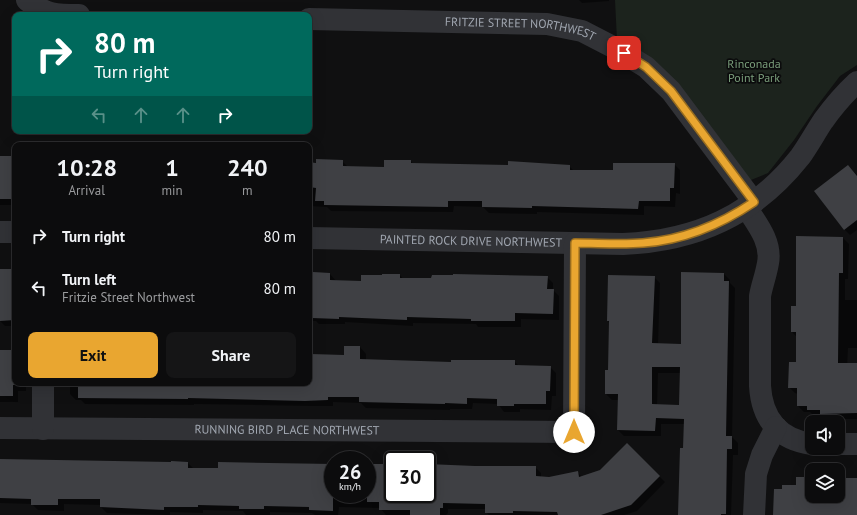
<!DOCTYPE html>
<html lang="en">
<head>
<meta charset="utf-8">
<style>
	:root { --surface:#0c0c0d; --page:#151516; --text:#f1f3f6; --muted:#9a9b9d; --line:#2c2c2e; --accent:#e9a630 }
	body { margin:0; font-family:"PT Sans",sans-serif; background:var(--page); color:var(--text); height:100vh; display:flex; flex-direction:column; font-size:15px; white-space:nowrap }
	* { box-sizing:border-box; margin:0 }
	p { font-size:13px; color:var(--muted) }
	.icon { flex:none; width:22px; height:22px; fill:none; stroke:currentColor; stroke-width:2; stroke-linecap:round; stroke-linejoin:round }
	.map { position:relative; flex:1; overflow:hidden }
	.side { position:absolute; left:12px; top:142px; width:300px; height:244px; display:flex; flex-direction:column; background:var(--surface); border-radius:8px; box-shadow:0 4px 16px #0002,0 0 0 1px var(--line) }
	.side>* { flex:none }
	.banner { position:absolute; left:12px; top:12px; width:300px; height:122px; border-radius:8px; box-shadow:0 4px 16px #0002,0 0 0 1px var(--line); background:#00695c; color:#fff; overflow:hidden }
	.tools { position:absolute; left:805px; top:415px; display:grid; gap:8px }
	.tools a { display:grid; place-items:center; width:40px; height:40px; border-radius:8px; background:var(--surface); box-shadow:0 4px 16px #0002,0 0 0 1px var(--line); font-size:20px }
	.speed { position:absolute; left:324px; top:451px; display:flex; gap:8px; font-size:20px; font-weight:700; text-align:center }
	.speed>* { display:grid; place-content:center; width:52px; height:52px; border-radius:50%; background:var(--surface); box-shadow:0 4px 16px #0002,0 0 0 1px var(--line); line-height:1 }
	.speed small { font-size:10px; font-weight:400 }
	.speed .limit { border:2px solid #111; border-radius:6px; background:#fff; color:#111 }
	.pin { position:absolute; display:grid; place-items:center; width:34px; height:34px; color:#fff; margin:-17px; border-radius:8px; box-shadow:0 2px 6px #0006 }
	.me { position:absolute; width:44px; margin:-22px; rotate:0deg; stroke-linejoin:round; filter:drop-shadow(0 0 3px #0008) }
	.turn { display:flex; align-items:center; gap:14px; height:84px; padding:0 16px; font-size:18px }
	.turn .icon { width:52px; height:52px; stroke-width:2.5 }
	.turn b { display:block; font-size:28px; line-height:34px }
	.lanes { display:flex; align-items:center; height:38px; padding:0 16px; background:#0003; justify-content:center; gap:20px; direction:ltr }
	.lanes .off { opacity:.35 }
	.eta { display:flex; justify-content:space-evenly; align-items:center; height:68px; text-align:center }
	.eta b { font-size:24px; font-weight:700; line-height:28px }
	.button { display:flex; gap:8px; margin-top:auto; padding:8px 16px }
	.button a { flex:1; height:46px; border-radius:8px; background:var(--accent); color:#111; font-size:16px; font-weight:700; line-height:46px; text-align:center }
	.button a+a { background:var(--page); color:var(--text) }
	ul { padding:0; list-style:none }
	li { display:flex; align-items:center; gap:12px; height:52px; padding:0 16px }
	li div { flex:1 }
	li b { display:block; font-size:15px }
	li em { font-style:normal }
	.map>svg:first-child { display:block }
	.green { fill:#1c231d }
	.shadow { fill:#0007; fill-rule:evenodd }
	.building { fill:#3f4044; fill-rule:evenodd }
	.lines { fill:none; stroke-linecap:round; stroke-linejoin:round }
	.minor { stroke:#313236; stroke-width:22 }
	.route-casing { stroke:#976c1f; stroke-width:10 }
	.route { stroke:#e9a630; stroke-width:7 }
	.labels { text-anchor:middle; stroke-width:3.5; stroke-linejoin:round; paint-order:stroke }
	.street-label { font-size:12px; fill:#a1a7b1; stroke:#0b0b0c }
	.park-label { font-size:12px; fill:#799c7a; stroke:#0b0b0c }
</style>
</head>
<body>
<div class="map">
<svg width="857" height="515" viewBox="0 0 857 515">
	<rect width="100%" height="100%" fill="#101011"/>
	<polygon class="green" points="615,0 857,0 857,65 840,76 817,106 794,140 768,173 746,182 617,40"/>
	<g class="shadow">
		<polygon points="579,0 609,0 609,1 582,3"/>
		<rect x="0" y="157" width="15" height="48"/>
		<polygon points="342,161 348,167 385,168 411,161 413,164 509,166 569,166 574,171 614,171 674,164 680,170 680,194 676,193 675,207 644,206 644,215 537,212 537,214 489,213 483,207 454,206 453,212 331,211 327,207 309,206 309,163"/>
		<polygon points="848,166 857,175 857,230 850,235 844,229"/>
		<polygon points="843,238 849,244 848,279 845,279 845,300 857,300 857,348 848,348 847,368 857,368 857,419 827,419 823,416 814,416 810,412 804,412 798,406 798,394 795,393 789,387 797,363 797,337 792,332 797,307"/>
		<polygon points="0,270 15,270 15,326 5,326 0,321"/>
		<polygon points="309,273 330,274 336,281 362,282 400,275 403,279 547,277 553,283 553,290 559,296 559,320 521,319 521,327 478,327 476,324 413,323 413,326 345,322 345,324 319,324 316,321 309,321"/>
		<path d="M724 274 730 280V283L735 288 732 437 738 443V455H733L731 515H679L685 424H661V436H624L618 430 619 400H612L606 394 609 371 610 323 608 321 654 277 660 283 658 344 682 345ZM658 373H681L680 406H657Z"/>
		<polygon points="360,347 366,354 366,360 452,363 514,361 519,366 550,367 556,373 556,396 552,396 551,410 520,409 520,412 504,412 498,404 473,403 472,409 450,409 450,410 366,408 361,403 333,402 333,406 311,406 194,404 194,405 85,404 81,400 76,400 70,394 70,383 309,383 309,355 345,356"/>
		<polygon points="0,351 15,351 15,383 30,383 30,386 26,386 26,391 18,391 18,402 0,402"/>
		<polygon points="627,444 665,482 637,511 624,515 489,515 486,512 486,509 448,509 448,513 446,515 386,515 380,508 339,507 338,515 315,515 312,513 270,512 270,515 246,515 243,511 203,510 203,513 170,512 170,515 166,515 107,513 101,507 101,505 64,504 64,511 38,510 32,504 0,503 0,460 188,463 194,469 333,465 333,494 367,494 367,465 393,465 393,494 427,494 427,471 475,467 535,467 541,473 541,477 550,478 577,472 582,477 601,471"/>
	</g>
	<g class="building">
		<polygon points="0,156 15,156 14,199 0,199"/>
		<polygon points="316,159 343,160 343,166 384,167 384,160 411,160 411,163 508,165 508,161 570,165 570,170 613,170 613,163 675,163 674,188 670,188 670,201 639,201 638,209 532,206 532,208 482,207 482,201 448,201 448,207 324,205 324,201 315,201 316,188 309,187 309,162 316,163"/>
		<polygon points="848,165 857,176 857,220 844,230 814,191"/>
		<polygon points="796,236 843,237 843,273 839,273 838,363 857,363 857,413 820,414 820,410 807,410 807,406 797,406 797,388 788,388 789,362 796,362 796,332 791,332 791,306 796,306"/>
		<polygon points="0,269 15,269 15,320 0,321"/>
		<polygon points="313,272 330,273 330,280 361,281 361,275 382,275 382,274 400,274 400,278 431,278 432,275 453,275 453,274 548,276 547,289 554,289 553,314 515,313 515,321 471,321 471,319 407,317 407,320 339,317 339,319 312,318"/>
		<path d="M681 272 724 273V281H729L726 436H732V449H727L726 514H721V515H678L680 448H683L684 419 656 418 655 431 617 430 618 394H605V370H608L609 321H607L608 275 655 276 652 343 681 344ZM652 367H680L679 405 652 404Z"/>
		<polygon points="344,346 360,346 360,359 451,362 451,360 515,360 515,365 551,366 550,391 546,391 546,404 514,404 514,406 497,406 497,399 467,398 467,404 445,403 445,404 359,402 359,397 328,397 328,400 305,401 188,398 188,399 78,398 78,383 310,383 311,354 344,355"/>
		<polygon points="0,350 15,350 15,385 13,385 13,396 0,396"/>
		<polygon points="627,443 660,476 631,505 601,515 558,515 557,512 513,511 513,513 485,513 485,504 443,503 443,508 440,508 440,515 410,515 410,510 379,510 379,502 367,502 367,464 393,464 393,494 427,494 427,464 475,466 536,466 536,476 549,477 578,471 579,477 600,470"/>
		<polygon points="0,459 171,462 171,461 188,462 188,468 218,468 218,462 333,464 333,511 309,510 309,507 264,506 264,509 239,509 239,506 198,505 198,507 164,507 164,510 100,507 100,499 58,499 58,505 31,505 31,499 0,498"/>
		<polygon points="796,477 810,477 810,482 812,482 812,496 838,496 838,478 857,478 857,515 773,515 774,489 782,489 782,485 796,485"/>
	</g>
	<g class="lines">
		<g class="minor">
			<path d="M27 0C46 15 56 15 79 15"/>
			<path id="s1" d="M309 19 547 24 582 31 613 47 646 67 671 91 754 202"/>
			<path d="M746 207C757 224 772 242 768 263 766 275 762 285 760 296V386C762 419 779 440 812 444"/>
			<polyline points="0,232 15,232"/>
			<path id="s2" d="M309 238 623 244C696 241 754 215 800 157 808 146 815 133 823 121 833 107 844 94 857 82"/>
			<path id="s3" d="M0 428 574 432 575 243"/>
			<polyline points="43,429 43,383"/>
			<polyline points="838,444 857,444"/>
			<polyline points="754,515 756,474 762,455 776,427"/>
		</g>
	</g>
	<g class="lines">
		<g class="route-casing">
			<path id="route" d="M574 432 575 243C598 243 621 245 643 243 684 240 720 225 754 202L671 91 646 67 624 53"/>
		</g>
		<use href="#route" class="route"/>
	</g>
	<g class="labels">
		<g class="street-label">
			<text dy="4" stroke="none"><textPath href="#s1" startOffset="212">FRITZIE STREET NORTHWEST</textPath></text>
			<text dy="4" stroke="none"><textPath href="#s2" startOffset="162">PAINTED ROCK DRIVE NORTHWEST</textPath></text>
			<text dy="4" stroke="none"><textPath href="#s3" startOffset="287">RUNNING BIRD PLACE NORTHWEST</textPath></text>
		</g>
		<g class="park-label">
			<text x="754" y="68">Rinconada<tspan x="754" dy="14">Point Park</tspan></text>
		</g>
	</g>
</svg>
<div class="tools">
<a><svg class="icon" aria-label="sound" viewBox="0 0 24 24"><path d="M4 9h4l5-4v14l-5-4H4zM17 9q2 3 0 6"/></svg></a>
<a><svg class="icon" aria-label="layers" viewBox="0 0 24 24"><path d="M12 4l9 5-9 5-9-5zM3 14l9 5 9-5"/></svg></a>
</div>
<div class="speed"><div>26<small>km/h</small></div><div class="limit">30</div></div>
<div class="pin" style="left:624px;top:53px;background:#d93025"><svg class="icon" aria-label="arrive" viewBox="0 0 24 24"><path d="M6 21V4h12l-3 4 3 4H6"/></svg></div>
<svg class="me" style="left:574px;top:432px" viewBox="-20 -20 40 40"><circle r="19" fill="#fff"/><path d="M0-13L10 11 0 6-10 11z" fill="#e9a630"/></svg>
<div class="banner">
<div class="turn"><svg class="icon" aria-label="right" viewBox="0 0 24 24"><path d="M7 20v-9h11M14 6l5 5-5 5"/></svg><div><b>80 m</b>Turn right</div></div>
<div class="lanes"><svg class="icon off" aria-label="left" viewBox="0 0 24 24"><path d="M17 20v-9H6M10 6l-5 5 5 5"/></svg><svg class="icon off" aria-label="ahead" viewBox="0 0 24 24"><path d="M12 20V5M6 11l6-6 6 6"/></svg><svg class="icon off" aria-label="ahead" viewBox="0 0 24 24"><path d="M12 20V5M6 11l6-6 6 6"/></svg><svg class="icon" aria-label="right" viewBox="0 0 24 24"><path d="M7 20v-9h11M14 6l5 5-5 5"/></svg></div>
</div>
<section class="side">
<div class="eta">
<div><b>10:28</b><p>Arrival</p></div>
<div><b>1</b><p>min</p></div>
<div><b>240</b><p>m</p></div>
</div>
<ul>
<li><svg class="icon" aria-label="right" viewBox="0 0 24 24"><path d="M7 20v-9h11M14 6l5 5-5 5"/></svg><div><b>Turn right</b></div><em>80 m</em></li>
<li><svg class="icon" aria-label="left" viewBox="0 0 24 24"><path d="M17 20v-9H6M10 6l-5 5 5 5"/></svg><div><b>Turn left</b><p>Fritzie Street Northwest</p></div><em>80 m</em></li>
</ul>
<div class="button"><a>Exit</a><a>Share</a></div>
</section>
</div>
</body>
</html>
